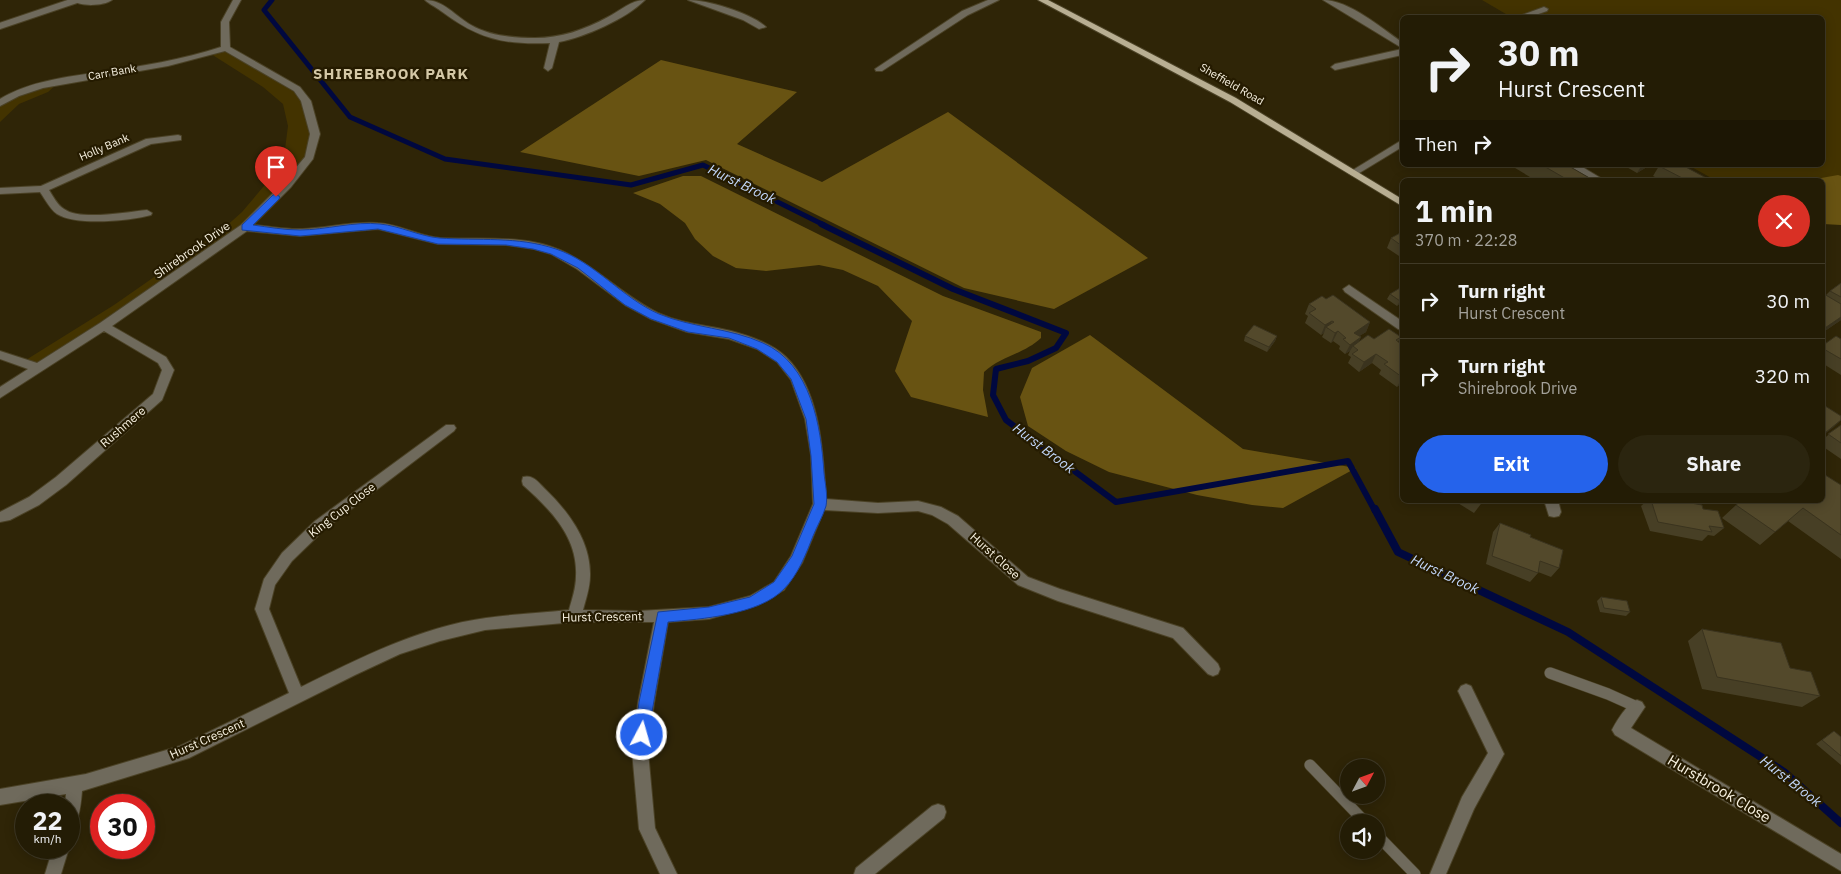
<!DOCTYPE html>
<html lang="en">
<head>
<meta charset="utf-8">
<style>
	:root { --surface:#231c05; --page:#2b250f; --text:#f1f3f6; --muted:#a3a19a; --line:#403a27; --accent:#2563eb }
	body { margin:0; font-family:"IBM Plex Sans",sans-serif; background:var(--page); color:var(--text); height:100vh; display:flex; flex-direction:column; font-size:19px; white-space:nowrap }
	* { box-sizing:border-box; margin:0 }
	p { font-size:16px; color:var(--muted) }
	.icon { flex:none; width:28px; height:28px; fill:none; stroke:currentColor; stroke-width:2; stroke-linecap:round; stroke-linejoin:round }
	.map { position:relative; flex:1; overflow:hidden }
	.side { position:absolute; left:1400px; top:178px; width:425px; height:325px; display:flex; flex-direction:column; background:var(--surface); border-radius:8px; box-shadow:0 2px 12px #0003,0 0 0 1px var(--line) }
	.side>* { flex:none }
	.hud { position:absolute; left:1400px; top:15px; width:425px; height:152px; border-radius:8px; box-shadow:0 2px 12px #0003,0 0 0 1px var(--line); background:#231c05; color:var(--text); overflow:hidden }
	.needle { width:32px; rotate:49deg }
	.tools { position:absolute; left:1340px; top:759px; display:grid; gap:10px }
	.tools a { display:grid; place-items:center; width:45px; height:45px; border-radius:50%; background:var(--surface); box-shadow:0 2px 12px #0003,0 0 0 1px var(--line); font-size:25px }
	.speed { position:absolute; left:15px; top:794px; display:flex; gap:10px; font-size:25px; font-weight:700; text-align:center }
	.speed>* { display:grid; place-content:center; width:65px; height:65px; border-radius:50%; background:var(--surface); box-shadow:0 2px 12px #0003,0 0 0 1px var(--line); line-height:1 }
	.speed small { font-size:12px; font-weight:400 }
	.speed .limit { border:8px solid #d22; background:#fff; color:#111 }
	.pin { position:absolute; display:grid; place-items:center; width:42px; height:42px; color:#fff; margin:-51px -21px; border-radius:50% 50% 50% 0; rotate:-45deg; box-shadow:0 0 5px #0007 }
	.pin .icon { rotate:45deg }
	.me { position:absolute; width:55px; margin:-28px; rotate:6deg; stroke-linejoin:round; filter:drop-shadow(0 0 4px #0008) }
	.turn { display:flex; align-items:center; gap:18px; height:105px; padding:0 15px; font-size:22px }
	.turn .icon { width:65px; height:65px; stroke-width:2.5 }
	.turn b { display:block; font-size:35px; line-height:42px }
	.then { display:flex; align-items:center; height:48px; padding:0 15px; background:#0003; gap:10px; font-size:19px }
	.round { display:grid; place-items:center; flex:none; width:52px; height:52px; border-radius:26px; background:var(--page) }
	.head { display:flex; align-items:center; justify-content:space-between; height:85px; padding:0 15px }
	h1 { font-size:30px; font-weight:700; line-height:38px }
	.action { display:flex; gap:10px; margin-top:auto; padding:10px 15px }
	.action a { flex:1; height:58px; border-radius:30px; background:var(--accent); color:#fff; font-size:20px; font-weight:700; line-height:58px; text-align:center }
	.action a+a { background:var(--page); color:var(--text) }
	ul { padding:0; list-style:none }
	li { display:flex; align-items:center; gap:15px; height:75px; padding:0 15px; border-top:1px solid var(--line) }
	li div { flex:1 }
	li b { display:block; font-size:19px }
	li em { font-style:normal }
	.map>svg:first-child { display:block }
	.green { fill:#433300 }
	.forest { fill:#685312 }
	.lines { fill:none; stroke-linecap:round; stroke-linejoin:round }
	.stream-far2 { stroke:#00083f; stroke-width:5 }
	.stream-far1 { stroke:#00083f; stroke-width:6 }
	.stream { stroke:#00083f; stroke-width:8 }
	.service-far1-casing { stroke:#4b4226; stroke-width:8 }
	.service-casing { stroke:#4b4226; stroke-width:12 }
	.minor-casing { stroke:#4b4226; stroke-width:2 }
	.primary-casing { stroke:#4b4226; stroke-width:2 }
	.service-far1 { stroke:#6f6a5c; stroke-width:6 }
	.service { stroke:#6f6a5c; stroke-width:11 }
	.minor { fill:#6f6a5c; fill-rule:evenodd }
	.primary { fill:#b8ae92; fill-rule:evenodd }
	.wall { fill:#473f25 }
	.shaded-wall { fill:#3a331e }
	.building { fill:#53492b; stroke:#3a331e }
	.route { fill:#2563eb; stroke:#184099 }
	.labels { text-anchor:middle; stroke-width:4.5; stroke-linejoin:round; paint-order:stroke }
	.far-street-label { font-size:11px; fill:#f8f2e1; stroke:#251b00 }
	.street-label { font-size:12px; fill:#f8f2e1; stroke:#251b00 }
	.water-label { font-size:14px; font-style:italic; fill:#c2d7fa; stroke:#251b00 }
	.far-district-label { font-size:15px; font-weight:bold; letter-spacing:1px; fill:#d4c8a6; stroke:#251b00 }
	.near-street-label { font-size:15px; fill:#f8f2e1; stroke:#251b00 }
</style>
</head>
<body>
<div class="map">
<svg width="1841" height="874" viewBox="0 0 1841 874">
	<rect width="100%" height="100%" fill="#2f2507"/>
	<g class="green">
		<polygon points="1482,0 1841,0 1841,176 1810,180 1715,180 1688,165 1822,165 1822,18 1511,17"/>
		<polygon points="226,48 297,89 315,134 310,157 264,209 38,368 21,363 114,305 223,229 242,212 274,174 285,149 288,126 283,104 263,87 211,54"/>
		<polygon points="59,82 48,92 19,104 0,122 0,103 10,96"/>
	</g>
	<g class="forest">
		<polygon points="661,60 797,92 737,144 822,182 948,112 1148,258 1054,309 964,288 706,160 639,176 520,152"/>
		<polygon points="1838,175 1841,176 1841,225 1823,224 1822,180 1810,180"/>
		<path d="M683 176H701L943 296 1041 332V338C1024 354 1001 356 984 372L983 390 988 417 911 397 895 371 912 321 878 286 843 270 819 265 766 271 736 268 713 256 695 239 685 223 660 204 633 193Z"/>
		<polygon points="1090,335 1243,449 1356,468 1283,508 1252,505 1197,495 1109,472 1066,451 1028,426 1020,397 1032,368"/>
	</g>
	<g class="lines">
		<polyline class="stream-far2" points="272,0 264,10 350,117 445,159 631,185 703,165 824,225"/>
		<polyline class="stream-far1" points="821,224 953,289 1066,333 1056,348 1028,361 996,369 993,395 1006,420 1116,502 1348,461 1375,511"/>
		<polyline class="stream" points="1375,509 1398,552 1568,632 1784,772 1841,823"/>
		<g class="service-far1-casing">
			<polyline id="service-far1" points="0,26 77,0"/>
		</g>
		<g class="service-casing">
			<g id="service">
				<polyline points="1550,673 1608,694 1637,707"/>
				<polyline points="1310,765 1365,822"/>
				<polyline points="1376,834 1415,874"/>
			</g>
		</g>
		<g class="minor-casing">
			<g id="minor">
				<path d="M72 0H112C104 6 80 7 72 0Z"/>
				<path d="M233 0H241L229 22 230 47 300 87 311 101 320 134 313 159 291 187 253 225C269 226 287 230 302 229 327 228 353 221 378 223 399 224 419 236 440 238 480 240 522 234 560 250 596 266 623 296 658 313 682 324 706 325 731 331 749 336 772 343 786 357 821 391 823 453 826 499L878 503 918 501 941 507 958 516 1028 577 1060 589 1183 628 1218 664 1220 669 1218 674 1213 676 1208 674 1173 638 1058 601 1018 585 948 524 932 515 918 511 878 513 824 510 802 563 784 590 758 605 709 619 668 622 654 703 648 751 655 828 677 874H660L639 829 632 751 638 703 654 622H575L485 630 440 641 400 654 355 675 189 758 82 791C81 803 80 814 75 826L69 828V805H65L66 794 0 805V789L86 774 180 746 289 693 255 609 264 579 282 553 315 521 446 425H454L456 428 454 431 325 529 292 561 275 585 269 609 301 687C360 658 420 627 486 618 513 614 541 613 569 610 572 599 576 588 576 576 578 537 550 509 523 485L522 481 523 477C533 474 539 483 545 489 569 512 591 542 590 576 590 587 586 599 583 610L638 611 709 607 750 596 774 582 791 556 813 504 811 455 805 419 791 380 777 362 757 349 729 339 687 332 651 319 625 305 577 269 551 254 534 249 506 245 438 244 378 229 300 236 247 231 112 326 166 357 174 370 162 400 66 485 39 505 10 520 0 522V512L29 497 56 477 153 394 162 370 158 363 104 331 0 398V387L28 369 0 359V351L37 363 100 323 241 225 283 183 305 157 310 134 301 101 294 91 225 51 168 66 43 88 19 96 0 106V99C29 81 67 77 100 72 141 66 182 60 221 47V22Z"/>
				<path d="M425 0C444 0 455 16 471 25 490 36 513 38 535 38 561 38 584 30 608 17 620 11 631 0 645 0 626 19 585 37 559 42L552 68 548 71 544 68 550 43C504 45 478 39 441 11 436 7 429 4 425 0Z"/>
				<path d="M688 0C708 0 751 13 766 27L759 29 743 20Z"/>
				<polygon points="988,0 999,0 968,15 882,71 876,71 875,69 962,11"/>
				<path d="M1323 0C1349 0 1381 28 1402 42V48Z"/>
				<polygon points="1544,7 1548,9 1547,11 1527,18 1514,18"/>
				<polygon points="1402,49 1402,55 1335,70 1331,67 1335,64"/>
				<path d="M178 135 181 136V140L151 144 49 190C53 196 57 205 64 209 80 221 127 212 147 210L152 213 151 215C129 221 76 226 57 214 50 209 45 199 40 192L0 194V188L41 186 146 139Z"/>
				<polygon points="1402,140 1402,147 1356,175 1353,176 1348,173"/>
				<polygon points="1567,165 1579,165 1604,180 1592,180"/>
				<polygon points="1349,285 1402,321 1402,330 1398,329 1345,292 1343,289"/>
				<polygon points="1544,500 1558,500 1561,512 1559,516 1554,517 1549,516"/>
				<polygon points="1466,684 1471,686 1504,754 1474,809 1446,874 1430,874 1462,797 1488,753 1458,691 1461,686"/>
				<path d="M1637 700 1642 702 1645 707 1631 728 1841 854V871L1615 735 1612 730C1617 720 1627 704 1637 700Z"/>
				<polygon points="938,804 944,806 946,812 944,818 875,874 854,874 856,868 932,806"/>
				<polygon points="69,847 69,848 61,874 45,874 53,848"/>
			</g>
		</g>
		<g class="primary-casing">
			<polygon id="primary" points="1038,0 1048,0 1236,98 1402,199 1402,206 1230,102"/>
		</g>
		<use href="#service-far1" class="service-far1"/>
		<use href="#service" class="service"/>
		<use href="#minor" class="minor"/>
		<use href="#primary" class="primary"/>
	</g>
	<g class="wall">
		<polygon points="1510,165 1567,165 1593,180 1535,180"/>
		<polygon points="1623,165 1650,165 1637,173"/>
		<polygon points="1659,166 1710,180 1661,180 1653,176"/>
		<polygon points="1402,232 1402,258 1387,248 1391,238"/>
		<polygon points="1841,283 1841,320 1822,333 1822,295 1826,295 1830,291"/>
		<polygon points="1390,294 1402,302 1397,306 1387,299"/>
		<polygon points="1326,299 1370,322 1366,332 1359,336 1361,337 1359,341 1401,337 1398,342 1402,345 1402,383 1397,387 1379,374 1381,370 1372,363 1359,372 1348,363 1351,357 1348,355 1350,351 1345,354 1339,349 1340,346 1333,341 1331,343 1322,337 1324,333 1321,335 1305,323 1308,316 1305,314 1309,304"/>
		<polygon points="1245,336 1277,336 1275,341 1267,352 1244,341"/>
		<polygon points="1841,339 1841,375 1822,363 1822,346"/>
		<polygon points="1841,425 1841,459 1822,446 1822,440"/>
		<polygon points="1841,485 1841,559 1788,521 1760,545 1722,518 1736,505"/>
		<polygon points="1453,500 1484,500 1474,513"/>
		<polygon points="1648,500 1684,500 1685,502 1703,509 1724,528 1714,536 1708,535 1702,541 1650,531 1641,506"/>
		<polygon points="1500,523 1530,537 1559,568 1551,577 1538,572 1538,573 1530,582 1486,564 1493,532"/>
		<polygon points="1601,597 1630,612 1626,616 1600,612 1597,601"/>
		<polygon points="1702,629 1790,668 1820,696 1802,707 1702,689 1688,641"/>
		<polygon points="1834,731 1841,737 1841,765 1816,744"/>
	</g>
	<g class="shaded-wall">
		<polygon points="1642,165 1650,165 1637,173"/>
		<polygon points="1402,299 1402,302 1397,306 1400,301"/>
		<polygon points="1841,317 1841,320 1822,333 1822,330"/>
		<polygon points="1332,321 1328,329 1326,327 1324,333 1321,335 1325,325"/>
		<polygon points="1370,322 1366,332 1350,342 1354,333"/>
		<polygon points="1338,331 1333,341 1331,343 1335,333"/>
		<polygon points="1277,336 1275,341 1267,352 1269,347"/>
		<polygon points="1361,337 1356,347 1353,346 1350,351 1345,354 1350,345"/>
		<polygon points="1376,354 1372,363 1359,372 1364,362"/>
		<polygon points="1402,378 1402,383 1397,387"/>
		<polygon points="1841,420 1834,427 1822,436 1822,435"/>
	</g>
	<g class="building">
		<polygon points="1542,165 1567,165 1593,180 1568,180"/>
		<polygon points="1661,165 1682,165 1710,180 1686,180 1659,166"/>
		<polygon points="1402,232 1402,246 1391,238"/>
		<polygon points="1841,283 1841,297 1830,291"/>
		<polygon points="1400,288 1402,289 1402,299 1400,301 1390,294"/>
		<polygon points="1824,294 1841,304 1841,317 1822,330 1822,295"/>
		<polygon points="1333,295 1370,322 1354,333 1361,337 1350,345 1343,339 1346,338 1338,331 1335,333 1326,327 1334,322 1332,321 1325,325 1309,313 1316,309 1309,304 1322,296 1326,299"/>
		<polygon points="1254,325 1277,336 1269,347 1245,336"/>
		<polygon points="1389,329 1401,337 1396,340 1402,345 1402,377 1384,364 1388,362 1376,354 1364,362 1352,354 1358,350 1353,346 1368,335 1374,339"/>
		<polygon points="1836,336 1841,339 1841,359 1822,348 1822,346"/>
		<polygon points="1822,404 1841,416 1841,420 1825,433 1822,431"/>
		<polygon points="1841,425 1841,443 1828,434"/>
		<polygon points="1822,473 1841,485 1841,535 1803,508 1775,532 1736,505 1742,500 1822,500"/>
		<polygon points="1474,500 1484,500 1481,504"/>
		<polygon points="1651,500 1684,500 1685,502 1702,505 1703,509 1718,511 1724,528 1709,526 1712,532 1658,522"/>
		<polygon points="1500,523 1531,535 1530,537 1563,550 1559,568 1540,561 1538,573 1492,556"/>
		<polygon points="1601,597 1627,601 1630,612 1604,608"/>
		<polygon points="1702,629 1781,643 1790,668 1811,672 1820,696 1717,677"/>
		<polygon points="1834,731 1841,737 1841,756 1822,740"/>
	</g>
	<path class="route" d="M276 194 280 197 279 199 253 225C268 227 284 230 300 230 325 230 355 221 380 224 400 226 419 236 439 238 479 241 517 236 556 249 595 262 622 298 659 314 693 328 730 328 763 343 811 364 821 426 824 473 825 483 828 496 826 506 823 516 817 526 813 536 806 554 798 575 784 589 759 615 701 619 668 622L647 740 642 742 637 740 635 735 639 702 658 612 709 607 750 597 774 582 792 556 814 504 811 456 806 419 791 379 777 362 757 349 729 338 688 332 651 319 625 305 578 268 551 254 533 249 506 245 438 244 378 229 300 236 242 230V225L273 195Z"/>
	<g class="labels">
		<g class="far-street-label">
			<text transform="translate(112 72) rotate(-10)" y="4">Carr Bank</text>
			<text transform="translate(1232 84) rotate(30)" y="4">Sheffield Road</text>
			<text transform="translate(104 147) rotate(-23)" y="4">Holly Bank</text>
		</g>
		<g class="street-label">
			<text transform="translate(192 250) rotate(-35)" y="4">Shirebrook Drive</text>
			<text transform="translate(123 427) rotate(-41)" y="4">Rushmere</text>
			<text transform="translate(342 510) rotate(-38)" y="4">King Cup Close</text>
			<text transform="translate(995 556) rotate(42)" y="4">Hurst Close</text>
			<text transform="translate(602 617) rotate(-1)" y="4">Hurst Crescent</text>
			<text transform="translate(207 739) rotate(-24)" y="4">Hurst Crescent</text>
		</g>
		<g class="water-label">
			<text transform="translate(742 184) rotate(26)" y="5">Hurst Brook</text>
			<text transform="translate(1044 448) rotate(37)" y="5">Hurst Brook</text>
			<text transform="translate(1445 574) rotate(25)" y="5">Hurst Brook</text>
			<text transform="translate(1791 781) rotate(38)" y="5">Hurst Brook</text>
		</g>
		<g class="far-district-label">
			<text x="391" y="79">SHIREBROOK PARK</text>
		</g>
		<g class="near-street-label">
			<text transform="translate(1719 789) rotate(31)" y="5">Hurstbrook Close</text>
		</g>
	</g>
</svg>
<div class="tools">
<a><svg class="needle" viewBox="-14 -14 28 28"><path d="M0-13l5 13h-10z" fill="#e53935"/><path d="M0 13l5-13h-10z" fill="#a3a19a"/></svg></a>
<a><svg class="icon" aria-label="sound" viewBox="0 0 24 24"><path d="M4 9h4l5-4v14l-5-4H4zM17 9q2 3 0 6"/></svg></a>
</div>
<div class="speed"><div>22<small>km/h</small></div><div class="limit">30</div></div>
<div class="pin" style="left:276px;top:197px;background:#d93025"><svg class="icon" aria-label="arrive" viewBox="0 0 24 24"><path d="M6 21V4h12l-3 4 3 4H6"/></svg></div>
<svg class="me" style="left:642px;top:735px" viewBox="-20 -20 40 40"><circle r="17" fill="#2563eb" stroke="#fff" stroke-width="3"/><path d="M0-11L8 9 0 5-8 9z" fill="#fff"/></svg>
<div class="hud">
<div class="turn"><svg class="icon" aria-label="right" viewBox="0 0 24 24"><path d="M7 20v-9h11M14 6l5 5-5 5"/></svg><div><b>30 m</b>Hurst Crescent</div></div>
<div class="then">Then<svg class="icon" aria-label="right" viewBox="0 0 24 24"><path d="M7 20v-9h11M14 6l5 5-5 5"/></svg></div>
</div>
<section class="side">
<div class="head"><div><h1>1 min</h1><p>370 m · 22:28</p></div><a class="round" style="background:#d93025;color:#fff"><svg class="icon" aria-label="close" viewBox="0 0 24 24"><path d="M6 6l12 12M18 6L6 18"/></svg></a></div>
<ul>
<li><svg class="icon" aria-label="right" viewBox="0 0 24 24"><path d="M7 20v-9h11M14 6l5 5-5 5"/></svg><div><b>Turn right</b><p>Hurst Crescent</p></div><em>30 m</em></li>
<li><svg class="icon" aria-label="right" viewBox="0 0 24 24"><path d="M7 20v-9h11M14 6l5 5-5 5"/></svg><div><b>Turn right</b><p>Shirebrook Drive</p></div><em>320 m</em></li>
</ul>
<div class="action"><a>Exit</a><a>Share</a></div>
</section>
</div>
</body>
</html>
